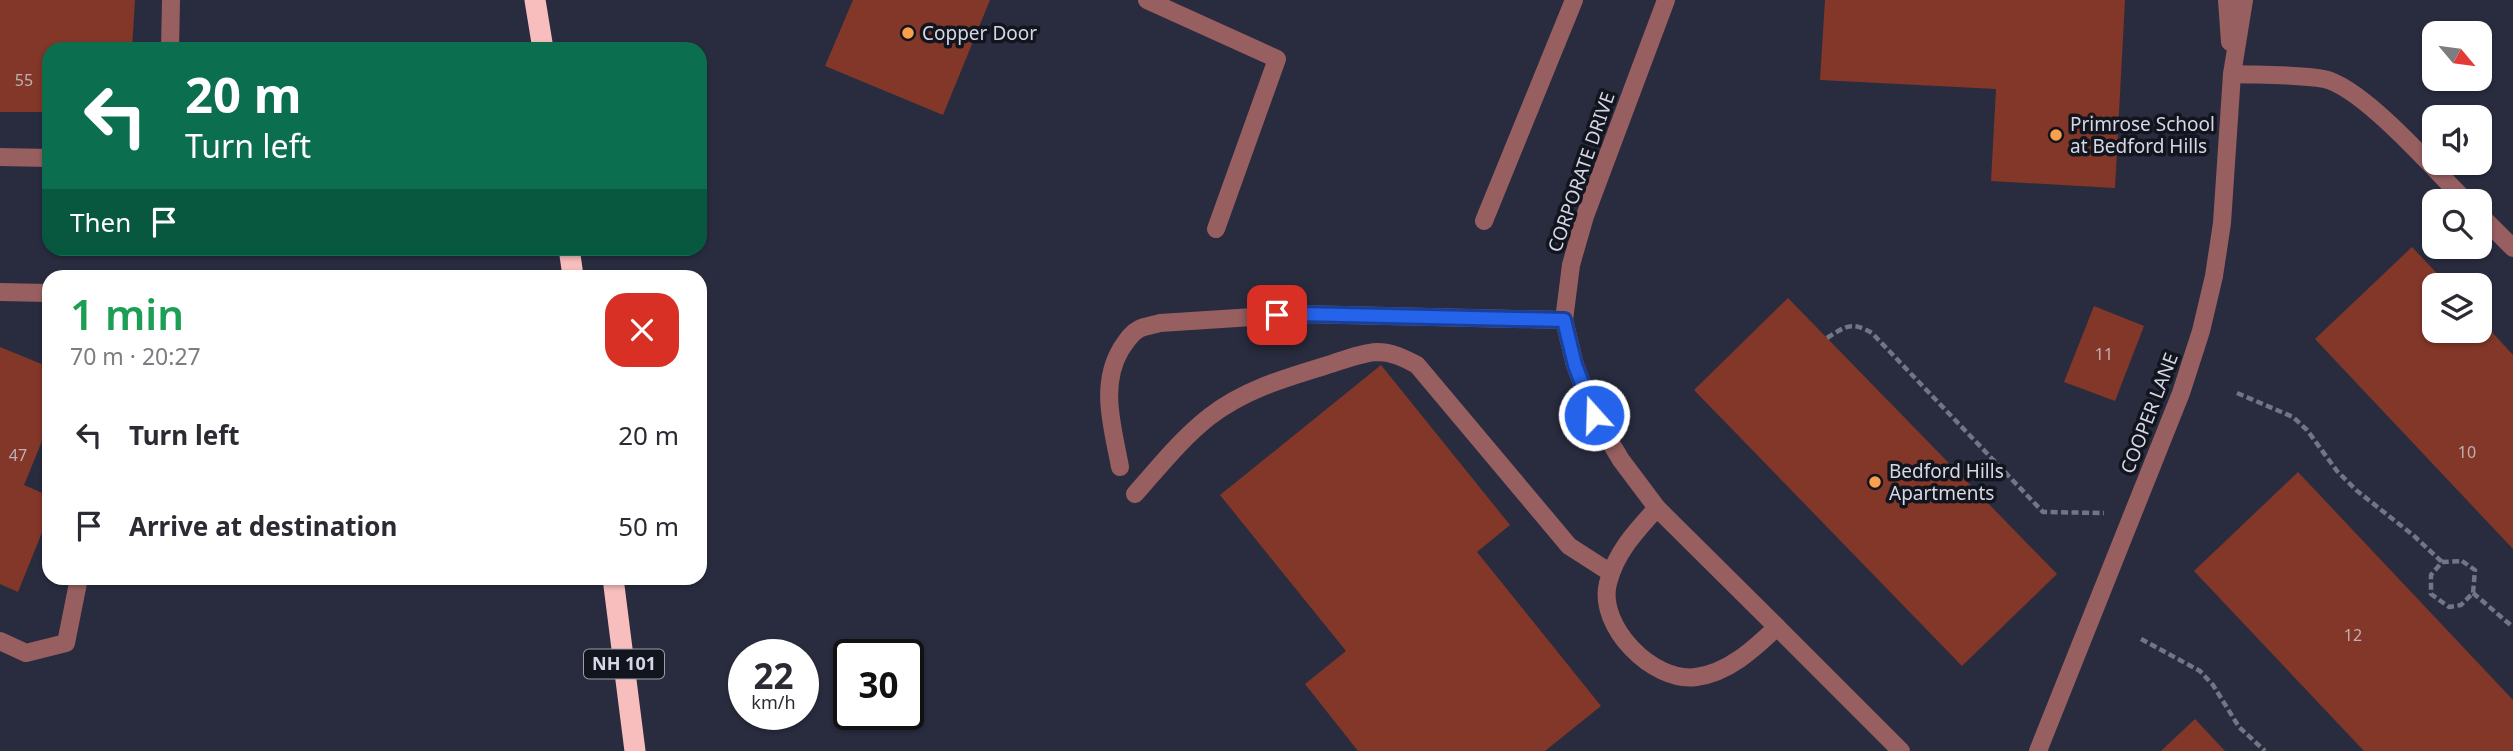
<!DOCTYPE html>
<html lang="en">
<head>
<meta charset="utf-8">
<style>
	:root { --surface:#fff; --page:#f7f7f7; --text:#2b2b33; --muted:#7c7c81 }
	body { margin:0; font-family:"Noto Sans",sans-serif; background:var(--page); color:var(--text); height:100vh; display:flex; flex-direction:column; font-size:26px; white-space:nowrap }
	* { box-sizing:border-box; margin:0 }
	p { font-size:23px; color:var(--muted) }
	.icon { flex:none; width:38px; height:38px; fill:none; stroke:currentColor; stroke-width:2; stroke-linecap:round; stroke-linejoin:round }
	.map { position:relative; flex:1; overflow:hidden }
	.sheet { position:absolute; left:42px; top:270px; width:665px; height:315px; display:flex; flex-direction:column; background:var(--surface); border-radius:21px; box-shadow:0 2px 5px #0004 }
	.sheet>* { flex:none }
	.hud { position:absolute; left:42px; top:42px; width:665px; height:214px; border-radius:21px; box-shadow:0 2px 5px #0004; background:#0b6e4f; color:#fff; overflow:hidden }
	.needle { width:46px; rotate:119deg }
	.fabs { position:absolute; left:2422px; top:21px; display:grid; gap:14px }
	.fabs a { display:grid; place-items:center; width:70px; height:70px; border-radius:14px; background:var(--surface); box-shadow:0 2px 5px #0004; font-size:35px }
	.speed { position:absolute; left:728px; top:639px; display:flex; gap:14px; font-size:35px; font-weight:700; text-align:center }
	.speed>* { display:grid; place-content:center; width:91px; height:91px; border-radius:50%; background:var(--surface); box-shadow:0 2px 5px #0004; line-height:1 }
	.speed small { font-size:18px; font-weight:400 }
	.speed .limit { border:4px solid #111; border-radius:10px; background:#fff; color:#111 }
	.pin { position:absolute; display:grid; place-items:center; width:60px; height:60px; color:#fff; margin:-30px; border-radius:14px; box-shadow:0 4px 10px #0006 }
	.me { position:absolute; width:77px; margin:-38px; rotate:340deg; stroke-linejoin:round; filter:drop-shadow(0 0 5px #0008) }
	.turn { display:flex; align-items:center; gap:24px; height:147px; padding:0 28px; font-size:32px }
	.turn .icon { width:91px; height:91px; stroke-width:2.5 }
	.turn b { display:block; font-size:49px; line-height:60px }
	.then { display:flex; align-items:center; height:66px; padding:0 28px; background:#0003; gap:14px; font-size:26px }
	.round { display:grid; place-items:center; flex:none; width:74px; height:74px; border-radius:21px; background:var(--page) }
	.headline { display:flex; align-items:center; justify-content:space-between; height:119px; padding:0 28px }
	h1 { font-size:42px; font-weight:600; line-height:52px; color:#1e9e55 }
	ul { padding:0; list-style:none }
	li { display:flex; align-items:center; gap:21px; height:91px; padding:0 28px }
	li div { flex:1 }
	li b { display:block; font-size:26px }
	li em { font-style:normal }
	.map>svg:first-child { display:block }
	.building { fill:#823728 }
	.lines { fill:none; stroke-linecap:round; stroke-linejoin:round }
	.path { stroke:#727585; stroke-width:4.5; stroke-dasharray:7 3.5; stroke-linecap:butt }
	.minor { stroke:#985f60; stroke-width:18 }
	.highway { stroke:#f8bebe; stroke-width:21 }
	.route-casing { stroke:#184099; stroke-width:18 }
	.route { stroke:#2563eb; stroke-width:12 }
	.poi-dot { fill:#f9a04c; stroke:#13151e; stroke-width:2.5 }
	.labels { text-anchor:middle; stroke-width:7; stroke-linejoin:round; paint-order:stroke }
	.number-label { font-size:16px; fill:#c0b0b5 }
	.shield { fill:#13151e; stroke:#9b9ea9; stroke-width:2 }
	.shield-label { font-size:18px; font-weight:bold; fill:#d5d8e4 }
	.poi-label { font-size:19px; fill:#d5d8e4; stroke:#13151e; text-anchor:start }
	.street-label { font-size:19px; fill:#d5d8e4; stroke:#13151e }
</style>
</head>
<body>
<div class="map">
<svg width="2513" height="751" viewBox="0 0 2513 751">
	<rect width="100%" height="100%" fill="#292c3f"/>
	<g class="building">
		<polygon points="0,0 135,0 132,49 49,49 49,112 0,112"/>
		<polygon points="853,0 990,0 943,115 825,66"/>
		<polygon points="1825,0 2125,0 2115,188 1991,181 1996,89 1820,80"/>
		<polygon points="2412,247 2448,285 2434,285 2434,331 2480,331 2480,319 2513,355 2513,549 2315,339"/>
		<polygon points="1788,298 2057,574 1962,666 1694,390"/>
		<polygon points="2094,306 2144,326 2115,401 2064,382"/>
		<polygon points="0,347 49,367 49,424 24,485 49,496 49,515 18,592 0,584"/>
		<polygon points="1381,365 1510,525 1477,552 1601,706 1545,751 1358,751 1305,684 1346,651 1220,495"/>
		<polygon points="2298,472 2513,700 2513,751 2364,751 2194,571"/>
		<polygon points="2195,719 2225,751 2161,751"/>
	</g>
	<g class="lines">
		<g class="path">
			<path d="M1827 338C1846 326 1851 321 1872 333L2043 512 2104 513"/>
			<polyline points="2237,393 2293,417 2307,430 2337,471 2356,490 2413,535 2442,562"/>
			<polygon points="2462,561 2475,570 2473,593 2461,605 2449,607 2431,594 2431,575 2442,562"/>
			<polyline points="2473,593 2513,627"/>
			<polyline points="2141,639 2200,671 2213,685 2239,727 2265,751"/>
		</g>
		<g class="minor">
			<polyline points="1147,0 1277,59 1216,229"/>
			<polyline points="2227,0 2230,42"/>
			<polyline points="170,49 171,0"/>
			<path d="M2232 74C2259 75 2299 74 2324 79 2363 87 2435 171 2466 201"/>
			<polyline points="0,157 49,158"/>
			<polyline points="2480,215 2513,248"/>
			<polyline points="1484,221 1574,0"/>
			<polyline points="0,292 49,293"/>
			<path d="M1120 467C1113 428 1099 386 1121 349 1126 342 1131 333 1139 329 1145 326 1154 325 1160 323L1301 314 1564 320"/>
			<path d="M1135 494C1159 467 1181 439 1209 417 1245 389 1288 377 1331 364 1346 359 1361 353 1377 352 1392 352 1404 358 1417 365L1569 546 1611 573"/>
			<path d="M1657 508C1636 531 1616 552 1608 583 1597 626 1653 683 1696 677 1728 673 1754 649 1777 627L1657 508 1621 460 1594 415 1575 365 1564 320 1571 265 1585 216 1666 0"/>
			<polyline points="1777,627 1901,751"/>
			<polyline points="0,641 26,653 66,643 79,578"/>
			<polyline points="2038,751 2181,393 2201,331 2214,276 2222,223 2232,74 2244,0"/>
		</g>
		<g class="highway">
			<polyline points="535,0 543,49"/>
			<polyline points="569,248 573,276"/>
			<polyline points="613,578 635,751"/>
		</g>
	</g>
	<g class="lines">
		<g class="route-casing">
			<polyline id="route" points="1277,315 1301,314 1564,320 1575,365 1594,415"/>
		</g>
		<use href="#route" class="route"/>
	</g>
	<g class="poi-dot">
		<circle cx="908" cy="33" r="7"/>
		<circle cx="2056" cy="135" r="7"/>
		<circle cx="1875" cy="482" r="7"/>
	</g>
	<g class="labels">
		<g class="number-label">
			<text x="24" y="86">55</text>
			<text x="2104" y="360">11</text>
			<text x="2467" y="458">10</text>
			<text x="18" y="461">47</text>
			<text x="2353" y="641">12</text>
		</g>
		<rect class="shield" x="584" y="649.5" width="80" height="29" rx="5"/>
		<g class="shield-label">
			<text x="624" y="670">NH 101</text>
		</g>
		<g class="poi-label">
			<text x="922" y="40">Copper Door</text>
			<text x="2070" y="131">Primrose School<tspan x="2070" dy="22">at Bedford Hills</tspan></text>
			<text x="1889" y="478">Bedford Hills<tspan x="1889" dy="22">Apartments</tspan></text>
		</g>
		<g class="street-label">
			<text transform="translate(1581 172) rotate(-71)" y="7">CORPORATE DRIVE</text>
			<text transform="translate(2149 413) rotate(-69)" y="7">COOPER LANE</text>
		</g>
	</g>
</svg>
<div class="fabs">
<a><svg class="needle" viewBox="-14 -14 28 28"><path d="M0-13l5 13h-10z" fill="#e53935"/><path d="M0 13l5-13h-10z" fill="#7c7c81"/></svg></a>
<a><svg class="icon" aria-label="sound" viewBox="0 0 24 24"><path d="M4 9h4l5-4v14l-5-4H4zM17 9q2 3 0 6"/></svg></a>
<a><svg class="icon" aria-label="search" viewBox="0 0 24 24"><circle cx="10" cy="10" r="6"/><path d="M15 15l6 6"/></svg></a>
<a><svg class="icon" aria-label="layers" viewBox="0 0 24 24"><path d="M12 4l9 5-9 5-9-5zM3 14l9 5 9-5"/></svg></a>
</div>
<div class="speed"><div>22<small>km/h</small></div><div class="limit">30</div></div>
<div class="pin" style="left:1277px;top:315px;background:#d93025"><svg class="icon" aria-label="arrive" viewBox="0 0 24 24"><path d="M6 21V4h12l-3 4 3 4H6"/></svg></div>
<svg class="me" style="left:1594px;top:415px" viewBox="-20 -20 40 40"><circle r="17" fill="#2563eb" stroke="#fff" stroke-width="3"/><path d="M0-11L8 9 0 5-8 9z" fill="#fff"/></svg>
<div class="hud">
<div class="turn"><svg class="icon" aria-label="left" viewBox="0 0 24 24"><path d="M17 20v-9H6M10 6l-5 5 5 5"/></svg><div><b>20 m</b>Turn left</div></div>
<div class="then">Then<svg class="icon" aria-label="arrive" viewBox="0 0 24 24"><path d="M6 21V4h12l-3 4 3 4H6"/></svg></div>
</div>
<section class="sheet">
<div class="headline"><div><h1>1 min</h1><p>70 m · 20:27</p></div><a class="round" style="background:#d93025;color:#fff"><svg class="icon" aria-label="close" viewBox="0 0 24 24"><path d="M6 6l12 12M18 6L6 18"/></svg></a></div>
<ul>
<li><svg class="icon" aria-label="left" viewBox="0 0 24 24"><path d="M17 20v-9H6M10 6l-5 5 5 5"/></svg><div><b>Turn left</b></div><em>20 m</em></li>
<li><svg class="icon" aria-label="arrive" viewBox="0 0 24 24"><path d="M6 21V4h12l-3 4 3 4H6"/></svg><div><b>Arrive at destination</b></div><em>50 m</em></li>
</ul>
</section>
</div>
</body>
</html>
